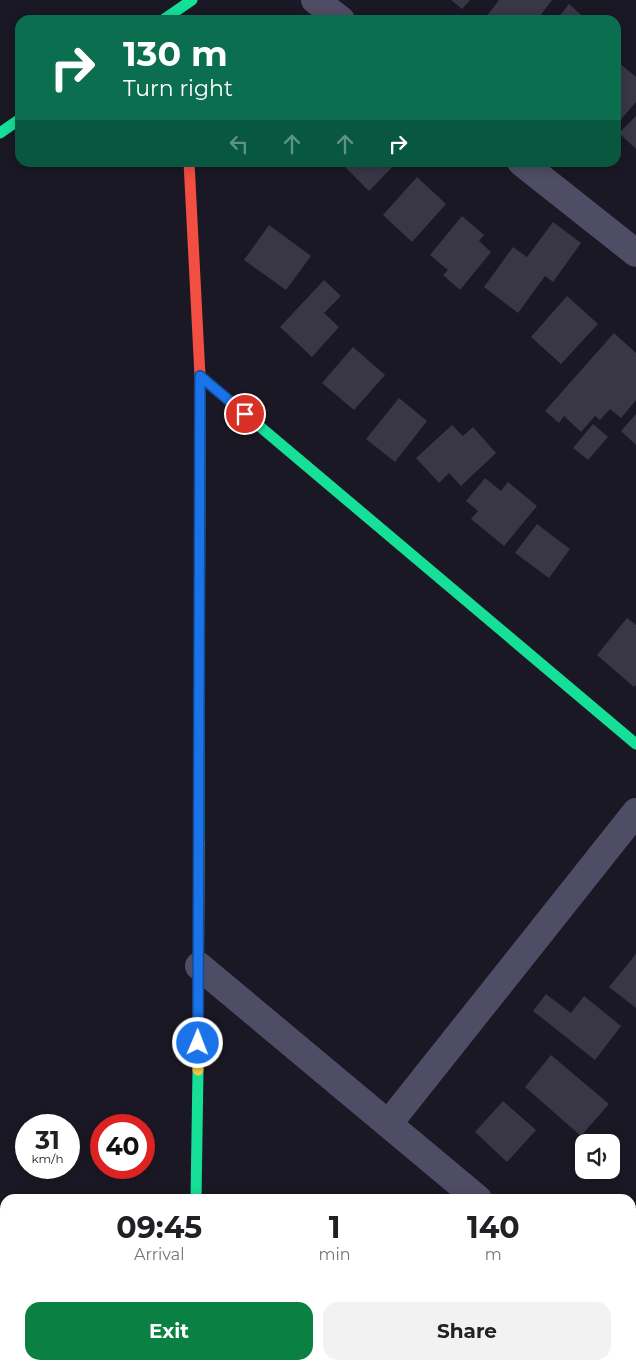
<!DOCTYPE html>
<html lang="en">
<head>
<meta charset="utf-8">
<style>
	:root { --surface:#fff; --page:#f2f2f2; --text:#202124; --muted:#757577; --accent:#0b8043 }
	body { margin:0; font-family:Montserrat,sans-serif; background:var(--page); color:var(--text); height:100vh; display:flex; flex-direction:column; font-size:19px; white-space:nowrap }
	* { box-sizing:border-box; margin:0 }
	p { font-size:16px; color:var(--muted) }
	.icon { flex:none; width:28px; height:28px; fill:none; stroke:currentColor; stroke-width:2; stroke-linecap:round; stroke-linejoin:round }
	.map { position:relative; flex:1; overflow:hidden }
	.drawer { position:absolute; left:0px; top:1194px; width:636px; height:176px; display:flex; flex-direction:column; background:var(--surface); border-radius:15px 15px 0 0; box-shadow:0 2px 12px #0003 }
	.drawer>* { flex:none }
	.banner { position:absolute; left:15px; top:15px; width:606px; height:152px; border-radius:15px; box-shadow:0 2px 12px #0003; background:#0b6e4f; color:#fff; overflow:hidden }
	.controls { position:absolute; left:575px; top:1134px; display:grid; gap:10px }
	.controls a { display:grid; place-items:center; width:45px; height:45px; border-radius:10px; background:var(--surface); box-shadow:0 2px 12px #0003; font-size:25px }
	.speed { position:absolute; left:15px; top:1114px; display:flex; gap:10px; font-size:25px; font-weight:700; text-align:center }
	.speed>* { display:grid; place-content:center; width:65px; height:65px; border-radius:50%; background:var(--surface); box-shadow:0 2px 12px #0003; line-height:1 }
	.speed small { font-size:12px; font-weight:400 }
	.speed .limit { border:8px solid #d22; background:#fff; color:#111 }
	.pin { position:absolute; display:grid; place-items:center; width:42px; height:42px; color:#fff; margin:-21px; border:2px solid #fff; border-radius:50%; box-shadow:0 1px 5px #0007 }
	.me { position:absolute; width:55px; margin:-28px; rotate:1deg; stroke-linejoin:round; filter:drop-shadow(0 0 4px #0008) }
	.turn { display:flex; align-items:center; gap:18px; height:105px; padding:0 25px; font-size:22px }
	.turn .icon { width:65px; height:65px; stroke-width:2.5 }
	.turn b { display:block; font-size:35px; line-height:42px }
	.lanes { display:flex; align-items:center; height:48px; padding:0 25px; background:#0003; justify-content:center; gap:25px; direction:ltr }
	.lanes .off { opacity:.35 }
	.eta { display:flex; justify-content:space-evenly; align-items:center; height:85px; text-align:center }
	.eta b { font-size:30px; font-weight:700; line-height:35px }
	.action { display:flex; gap:10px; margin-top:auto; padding:10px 25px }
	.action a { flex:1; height:58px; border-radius:15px; background:var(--accent); color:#fff; font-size:20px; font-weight:700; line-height:58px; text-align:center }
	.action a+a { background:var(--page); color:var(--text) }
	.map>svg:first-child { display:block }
	.building { fill:#393646 }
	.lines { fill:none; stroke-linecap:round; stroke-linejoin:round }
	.street { stroke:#4f4d65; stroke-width:28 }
	.fast { stroke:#16e098; stroke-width:11 }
	.slow { stroke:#ffcf43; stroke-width:11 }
	.jam { stroke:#f24e42; stroke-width:11 }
	.route-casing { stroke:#114b97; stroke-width:12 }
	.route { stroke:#1a73e8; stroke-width:9 }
</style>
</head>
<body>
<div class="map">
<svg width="636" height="1369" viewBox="0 0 636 1369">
	<rect width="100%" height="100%" fill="#1a1824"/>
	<g class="building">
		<polygon points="451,0 470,0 462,9"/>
		<polygon points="499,0 552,0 537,20 484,20"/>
		<polygon points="569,4 587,20 556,20"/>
		<polygon points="618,62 636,77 636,102 616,125 616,65"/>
		<polygon points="636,116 636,149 619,133"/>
		<polygon points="340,162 397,162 369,191"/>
		<polygon points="417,177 446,204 412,242 383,215"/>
		<polygon points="462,216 484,235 479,241 491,252 460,290 443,275 448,270 430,255"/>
		<polygon points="553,222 581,243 553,282 545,276 518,313 484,287 513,247 527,257"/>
		<polygon points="269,225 311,256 286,290 244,260"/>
		<polygon points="324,280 341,296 324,313 339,327 312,357 280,327"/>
		<polygon points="567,296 598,324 561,364 531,337"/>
		<polygon points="614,333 636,353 636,400 621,418 610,409 600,420 595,416 581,432 564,416 559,423 545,411"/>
		<polygon points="353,347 385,375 354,410 322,383"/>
		<polygon points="399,398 427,421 395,462 366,439"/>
		<polygon points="636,414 636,445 621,431"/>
		<polygon points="593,424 608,437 588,460 573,448"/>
		<polygon points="452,425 463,436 473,427 496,453 461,486 449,473 439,483 416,458"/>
		<polygon points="485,478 501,491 508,482 537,506 504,546 471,519 478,511 466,501"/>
		<polygon points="537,524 570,549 549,578 515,553"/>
		<polygon points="627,618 636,625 636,685 634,687 597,655"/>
		<polygon points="636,954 636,1008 609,987"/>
		<polygon points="546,994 571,1013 584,996 621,1026 595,1060 533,1011"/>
		<polygon points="551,1055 609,1104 581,1136 525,1087"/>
		<polygon points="503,1101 536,1130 507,1162 475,1132"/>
		<polygon points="636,1220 636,1261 631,1258 631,1226"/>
	</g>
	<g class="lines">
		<g class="street">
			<polyline points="315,0 341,20"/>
			<polyline points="521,162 636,253"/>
			<polyline points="199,966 478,1199"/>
			<polyline points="389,1123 636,812"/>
			<polyline points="631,1329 636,1333"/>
			<polyline points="193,1369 193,1365"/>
		</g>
		<g class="fast">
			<polyline points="163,20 192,0"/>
			<polyline points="0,133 20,119"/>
			<polyline points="200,376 636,744"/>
			<polyline points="199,843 200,403"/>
			<polyline points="196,1199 198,1070"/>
		</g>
		<polyline class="slow" points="198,1070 199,843"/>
		<polyline class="jam" points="189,162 200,376 200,403"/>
	</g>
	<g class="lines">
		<g class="route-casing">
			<polyline id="route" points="198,1043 200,376 245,414"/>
		</g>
		<use href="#route" class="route"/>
	</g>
</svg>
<div class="controls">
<a><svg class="icon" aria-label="sound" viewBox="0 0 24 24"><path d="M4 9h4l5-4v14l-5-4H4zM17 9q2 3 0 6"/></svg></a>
</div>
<div class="speed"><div>31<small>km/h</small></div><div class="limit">40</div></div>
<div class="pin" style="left:245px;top:414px;background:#d93025"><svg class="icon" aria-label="arrive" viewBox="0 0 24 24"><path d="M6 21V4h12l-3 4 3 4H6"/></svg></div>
<svg class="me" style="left:198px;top:1043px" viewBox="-20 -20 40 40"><circle r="17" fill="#1a73e8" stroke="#fff" stroke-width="3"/><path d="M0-11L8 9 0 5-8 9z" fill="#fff"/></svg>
<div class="banner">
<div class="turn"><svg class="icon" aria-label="right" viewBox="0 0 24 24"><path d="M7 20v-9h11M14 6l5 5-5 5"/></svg><div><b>130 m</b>Turn right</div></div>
<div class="lanes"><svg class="icon off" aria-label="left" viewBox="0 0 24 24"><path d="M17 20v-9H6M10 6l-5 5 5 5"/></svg><svg class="icon off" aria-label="ahead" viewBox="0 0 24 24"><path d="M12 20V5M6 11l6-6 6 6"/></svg><svg class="icon off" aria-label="ahead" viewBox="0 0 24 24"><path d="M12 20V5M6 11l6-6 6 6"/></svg><svg class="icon" aria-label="right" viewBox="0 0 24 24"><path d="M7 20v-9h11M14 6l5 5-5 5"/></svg></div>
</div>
<section class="drawer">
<div class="eta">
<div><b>09:45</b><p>Arrival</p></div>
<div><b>1</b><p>min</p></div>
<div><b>140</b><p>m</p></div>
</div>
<div class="action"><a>Exit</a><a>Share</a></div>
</section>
</div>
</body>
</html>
